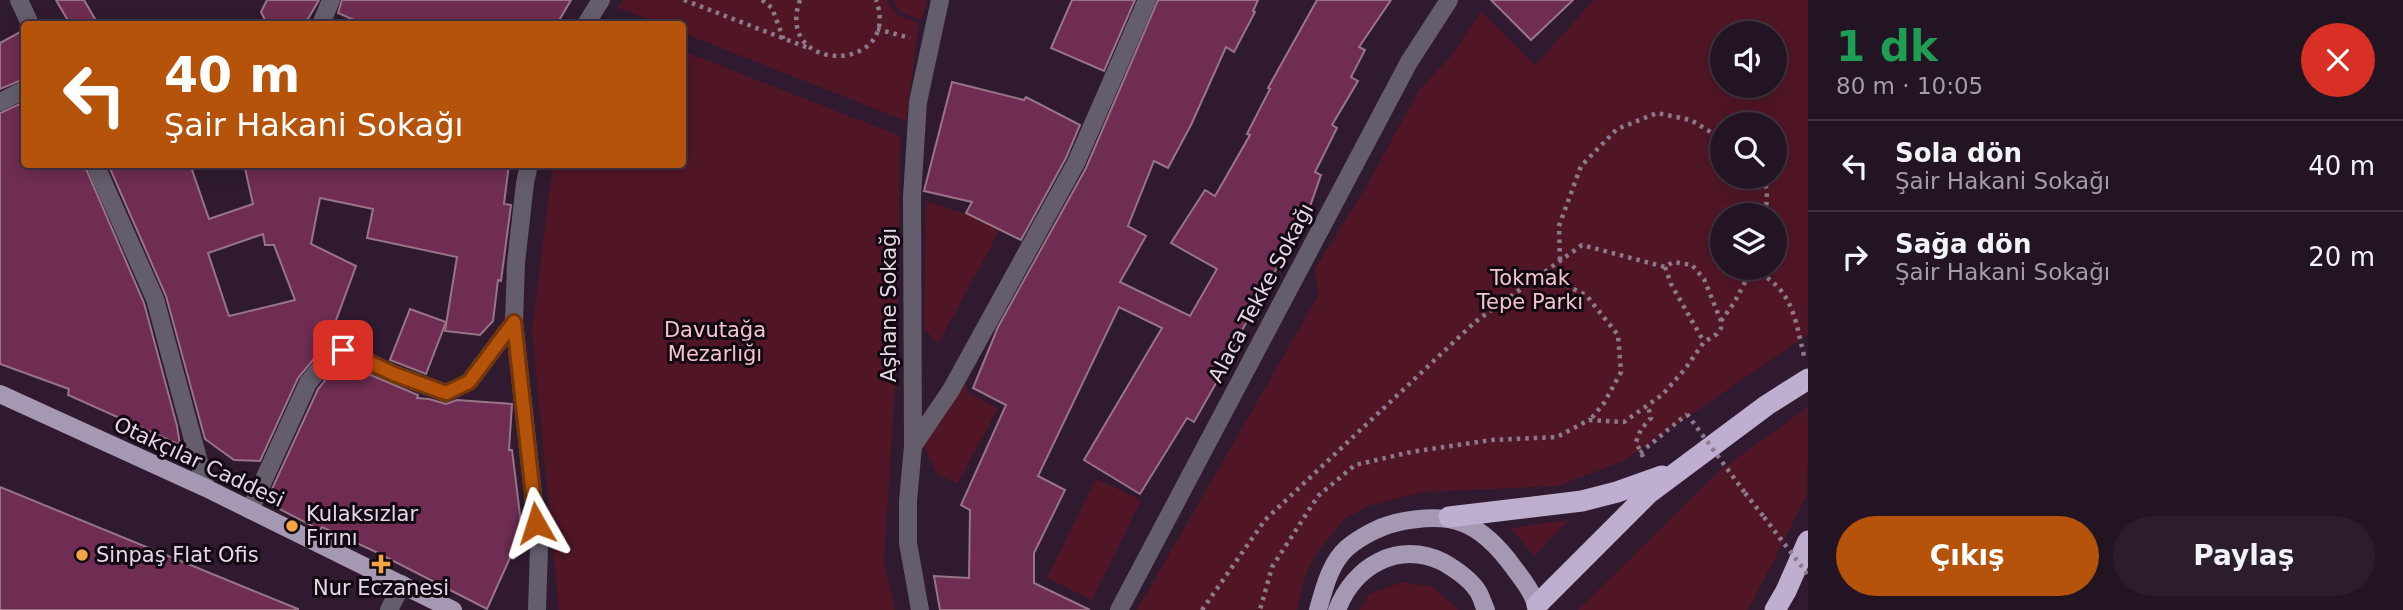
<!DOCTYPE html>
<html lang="tr">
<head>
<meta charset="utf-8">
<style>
	:root { --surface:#231423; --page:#2b1d2b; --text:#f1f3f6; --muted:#a39ea6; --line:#403341; --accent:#b45309 }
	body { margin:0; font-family:"DejaVu Sans",sans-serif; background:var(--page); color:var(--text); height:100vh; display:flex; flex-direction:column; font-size:26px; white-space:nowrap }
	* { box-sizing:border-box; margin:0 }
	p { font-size:23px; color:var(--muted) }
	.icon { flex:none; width:38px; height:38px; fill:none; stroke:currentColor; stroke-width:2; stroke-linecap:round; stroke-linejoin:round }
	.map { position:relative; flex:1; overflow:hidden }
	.sheet { display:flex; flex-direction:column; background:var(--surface); width:595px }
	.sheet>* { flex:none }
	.banner { position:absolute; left:21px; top:21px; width:665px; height:147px; border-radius:7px; box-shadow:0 4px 18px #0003,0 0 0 2px var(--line); background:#b45309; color:#fff; overflow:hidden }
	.fabs { position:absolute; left:1710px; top:21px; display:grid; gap:14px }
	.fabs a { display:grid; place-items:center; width:77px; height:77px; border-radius:50%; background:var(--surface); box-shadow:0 4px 18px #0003,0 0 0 2px var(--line); font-size:35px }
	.pin { position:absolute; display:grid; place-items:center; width:60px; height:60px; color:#fff; margin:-30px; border-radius:14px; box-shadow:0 4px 10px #0006 }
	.me { position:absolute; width:77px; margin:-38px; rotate:354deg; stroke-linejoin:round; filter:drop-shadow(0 0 5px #0008) }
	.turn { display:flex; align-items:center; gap:24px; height:147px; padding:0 28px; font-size:32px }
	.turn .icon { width:91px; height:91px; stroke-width:2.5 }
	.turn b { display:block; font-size:49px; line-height:60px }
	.round { display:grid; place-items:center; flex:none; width:74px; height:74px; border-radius:37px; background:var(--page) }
	.summary { display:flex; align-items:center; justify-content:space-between; height:119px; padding:0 28px }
	h1 { font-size:42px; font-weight:600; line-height:52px; color:#1e9e55 }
	.primary-button { display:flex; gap:14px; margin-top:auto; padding:14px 28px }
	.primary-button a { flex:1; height:80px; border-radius:42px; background:var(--accent); color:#fff; font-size:28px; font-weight:600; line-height:80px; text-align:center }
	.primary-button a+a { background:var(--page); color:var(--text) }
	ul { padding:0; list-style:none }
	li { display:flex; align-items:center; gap:21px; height:91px; padding:0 28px; border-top:2px solid var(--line) }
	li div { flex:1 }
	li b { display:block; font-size:26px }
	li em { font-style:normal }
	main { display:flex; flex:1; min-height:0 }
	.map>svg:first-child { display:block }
	.green { fill:#511626; fill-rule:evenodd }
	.building { fill:#6f2d53; stroke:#987586; stroke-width:2; fill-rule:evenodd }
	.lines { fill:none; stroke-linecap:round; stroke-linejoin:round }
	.path { stroke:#8c7a8c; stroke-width:4.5; stroke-dasharray:3.5 5; stroke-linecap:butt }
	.minor { stroke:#645d6b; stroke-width:18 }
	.major { stroke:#a598b3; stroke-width:18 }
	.highway { stroke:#beafd0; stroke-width:21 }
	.path-bridge { stroke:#8c7a8c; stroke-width:4.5; stroke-dasharray:3.5 5; stroke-linecap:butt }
	.route-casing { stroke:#753606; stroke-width:18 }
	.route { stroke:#b45309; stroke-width:12 }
	.poi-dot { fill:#f2a541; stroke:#120912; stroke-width:2.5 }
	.labels { text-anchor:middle; stroke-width:6; stroke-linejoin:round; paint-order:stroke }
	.park-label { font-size:21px; fill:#f3c4cc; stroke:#120912 }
	.street-label { font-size:21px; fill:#e6d7e6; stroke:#120912 }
	.poi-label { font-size:21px; fill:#e6d7e6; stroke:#120912; text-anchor:start }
</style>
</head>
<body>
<main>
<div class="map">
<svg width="1808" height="610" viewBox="0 0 1808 610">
	<rect width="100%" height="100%" fill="#2f1a2f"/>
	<g class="green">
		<polygon points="623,0 887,0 898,15 919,23 906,121 683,33 682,24 661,24 618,8"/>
		<polygon points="893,0 927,0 921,20 901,12"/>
		<path d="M1594 0H1808V335L1623 461 1558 486 1422 492 1368 506 1343 520 1316 554 1306 574 1297 610H1137L1318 296 1315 269 1366 187 1419 90 1451 56 1481 11 1535 65ZM1722 33H1774V86H1722ZM1774 124V177H1722V124ZM1774 215V268H1722V215Z"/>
		<polygon points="683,51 900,136 898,339 884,561 895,610 559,610 532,330 553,165 682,164"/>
		<polygon points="926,201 1002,226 938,344 924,328"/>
		<polygon points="965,383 969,393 998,408 957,484 936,473 922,442"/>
		<polygon points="1808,407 1807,495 1748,610 1578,610 1719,471"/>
		<polygon points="1096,479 1141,500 1092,600 1047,578"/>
		<polygon points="1569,520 1534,556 1511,528"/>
		<polygon points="1403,582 1433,587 1458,610 1359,610 1369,594"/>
	</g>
	<g class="building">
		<polygon points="56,0 84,0 98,24 70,24"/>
		<polygon points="267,0 319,0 305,24 267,24 261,12"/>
		<polygon points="342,0 571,0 557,24 363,24 338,13"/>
		<polygon points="1072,0 1135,0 1104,71 1051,48"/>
		<polygon points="1158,0 1258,0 1253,11 1255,12 1234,52 1226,47 1191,125 1168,168 1154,161 1128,226 1146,236 1120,282 1190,316 1217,269 1171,243 1205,190 1215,196 1250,135 1247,134 1270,89 1268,88 1317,0 1391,0 1359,47 1365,50 1351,77 1358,81 1332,125 1337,128 1315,172 1321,175 1308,212 1221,368 1224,369 1194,422 1187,418 1140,494 1084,460 1162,328 1119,307 1038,476 1065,490 1034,553 1034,583 1090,610 940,610 934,576 969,578 970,510 961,505 1006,405 973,388 998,327 1086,168"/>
		<polygon points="1491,0 1573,0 1531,40"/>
		<polygon points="22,31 24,34 24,79 0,89 0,43"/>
		<polygon points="952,82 1024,100 1026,97 1080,125 1066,158 1021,240 966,213 972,202 924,191"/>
		<polygon points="24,102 24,164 84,164 144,303 177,426 180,445 68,395 69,389 0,364 0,113"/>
		<path d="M108 164H190L209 219 253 204 244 164H509L504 204 511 205 501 281 498 280 493 321 480 335 445 331 457 257 367 238 373 209 320 198 311 244 356 266 328 342 298 378 260 461 234 460 205 439 166 296ZM263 234 265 245H274L295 300 229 316 208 253Z"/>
		<polygon points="410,309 446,322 426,374 390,360"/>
		<polygon points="340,362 418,395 417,398 429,399 446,404 457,400 512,404 509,450 512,450 522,531 487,609 376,552 322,527 320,530 266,502 318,389"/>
		<polygon points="0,487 298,609 298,610 0,610"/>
	</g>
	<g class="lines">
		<g class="path">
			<polyline points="684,0 811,49"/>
			<polyline points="762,0 772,8 784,40"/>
			<path d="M800 0C773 75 903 74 876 0"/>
			<polyline points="877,29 910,38"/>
			<polyline points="1763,177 1767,190 1766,215"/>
			<polyline points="1560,260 1559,226 1581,166 1617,129 1657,113 1691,120 1722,139"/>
			<polyline points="1665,267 1671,284 1704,342"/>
			<path d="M1752 270C1792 286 1795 318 1804 356"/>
			<polyline points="1543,274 1586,295 1618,335 1621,372 1604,403 1590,420"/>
			<polyline points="1721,321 1734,303 1752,269"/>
			<polyline points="1640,453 1687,414"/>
			<polyline points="1643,457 1636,442 1641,429 1651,418 1648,406"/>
			<polyline points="1745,493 1764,517"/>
			<polyline points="1202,610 1265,520 1475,322 1582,245 1665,267 1673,262 1692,265 1704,279 1721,321 1721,328 1717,334 1704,342 1685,369 1662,395 1624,422 1589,420 1557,437 1492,440 1411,452 1355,465 1318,496 1272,567 1260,610"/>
		</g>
		<g class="minor">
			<polyline points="19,0 30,24"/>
			<polyline points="321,24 331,0"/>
			<polyline points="586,24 601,0"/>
			<polyline points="0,102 24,90"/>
			<polyline points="95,164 155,299 206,488"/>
			<polyline points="529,164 525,183 516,263 514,322 539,548 537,610"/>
			<polyline points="913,446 951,390 1076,163 1147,0"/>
			<polyline points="250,510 308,383 334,351 343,350 394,374 446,393 469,382 514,322"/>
			<polyline points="389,610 402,584"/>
			<polyline points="920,610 908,543 908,501 913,446 912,197 918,102 940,0"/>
			<polyline points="1119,610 1409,62 1449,0"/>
		</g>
		<g class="major">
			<polyline points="0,394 206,488 453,610"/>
			<path d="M1318 610C1324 589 1330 563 1347 548 1360 537 1379 527 1395 523 1452 510 1480 521 1514 568 1523 580 1535 595 1537 610"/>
			<path d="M1337 610C1354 566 1398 540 1443 562 1455 569 1469 578 1477 590 1481 595 1483 604 1486 610"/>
		</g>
		<g class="highway">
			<polyline points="1449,517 1582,501 1617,492 1662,476"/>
			<polyline points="1537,605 1649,493 1767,405 1808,379"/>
			<polyline points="1775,610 1786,591 1808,541"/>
		</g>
		<g class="path-bridge">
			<polyline points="1687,414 1745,493"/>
			<polyline points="1764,517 1808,575"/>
		</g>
	</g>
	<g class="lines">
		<g class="route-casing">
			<polyline id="route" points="343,350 394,374 446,393 469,382 514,322 536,523"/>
		</g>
		<use href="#route" class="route"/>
	</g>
	<g class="poi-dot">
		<circle cx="292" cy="526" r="7"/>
		<circle cx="82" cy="555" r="7"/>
		<path d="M377.5 553.5h7v7h7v7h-7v7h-7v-7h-7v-7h7z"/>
	</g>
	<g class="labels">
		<g class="park-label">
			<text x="1530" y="285">Tokmak<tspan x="1530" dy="24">Tepe Parkı</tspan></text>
			<text x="715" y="337">Davutağa<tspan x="715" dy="24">Mezarlığı</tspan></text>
		</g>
		<g class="street-label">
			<text transform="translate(1261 293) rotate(-62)" y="7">Alaca Tekke Sokağı</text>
			<text transform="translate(889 305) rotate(-90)" y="7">Aşhane Sokağı</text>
			<text transform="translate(199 462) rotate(25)" y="7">Otakçılar Caddesi</text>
		</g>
		<g class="poi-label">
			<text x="306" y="521">Kulaksızlar<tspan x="306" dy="24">Fırını</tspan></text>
			<text x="96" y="562">Sinpaş Flat Ofis</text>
			<text x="381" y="595" text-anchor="middle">Nur Eczanesi</text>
		</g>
	</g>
</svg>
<div class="fabs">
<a><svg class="icon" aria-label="sound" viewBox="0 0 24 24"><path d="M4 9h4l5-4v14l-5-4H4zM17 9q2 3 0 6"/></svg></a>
<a><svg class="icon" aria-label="search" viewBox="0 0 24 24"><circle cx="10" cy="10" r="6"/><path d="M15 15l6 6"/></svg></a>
<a><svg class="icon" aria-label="layers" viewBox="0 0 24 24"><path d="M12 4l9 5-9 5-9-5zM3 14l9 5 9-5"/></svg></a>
</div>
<div class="pin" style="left:343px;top:350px;background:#d93025"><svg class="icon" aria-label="arrive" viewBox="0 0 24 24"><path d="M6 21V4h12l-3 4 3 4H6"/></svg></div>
<svg class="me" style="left:536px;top:523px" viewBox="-20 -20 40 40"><path d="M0-17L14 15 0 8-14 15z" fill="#b45309" stroke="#fff" stroke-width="4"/></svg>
<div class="banner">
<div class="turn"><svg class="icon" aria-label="left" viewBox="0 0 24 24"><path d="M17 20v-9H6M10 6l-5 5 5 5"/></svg><div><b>40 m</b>Şair Hakani Sokağı</div></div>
</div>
</div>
<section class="sheet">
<div class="summary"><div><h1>1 dk</h1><p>80 m · 10:05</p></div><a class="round" style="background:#d93025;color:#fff"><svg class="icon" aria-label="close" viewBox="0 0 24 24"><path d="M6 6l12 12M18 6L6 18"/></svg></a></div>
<ul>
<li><svg class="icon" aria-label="left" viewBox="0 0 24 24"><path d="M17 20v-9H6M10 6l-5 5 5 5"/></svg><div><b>Sola dön</b><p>Şair Hakani Sokağı</p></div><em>40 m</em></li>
<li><svg class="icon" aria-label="right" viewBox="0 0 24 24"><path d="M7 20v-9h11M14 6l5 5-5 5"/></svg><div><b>Sağa dön</b><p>Şair Hakani Sokağı</p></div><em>20 m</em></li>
</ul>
<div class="primary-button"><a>Çıkış</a><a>Paylaş</a></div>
</section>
</main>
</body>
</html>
